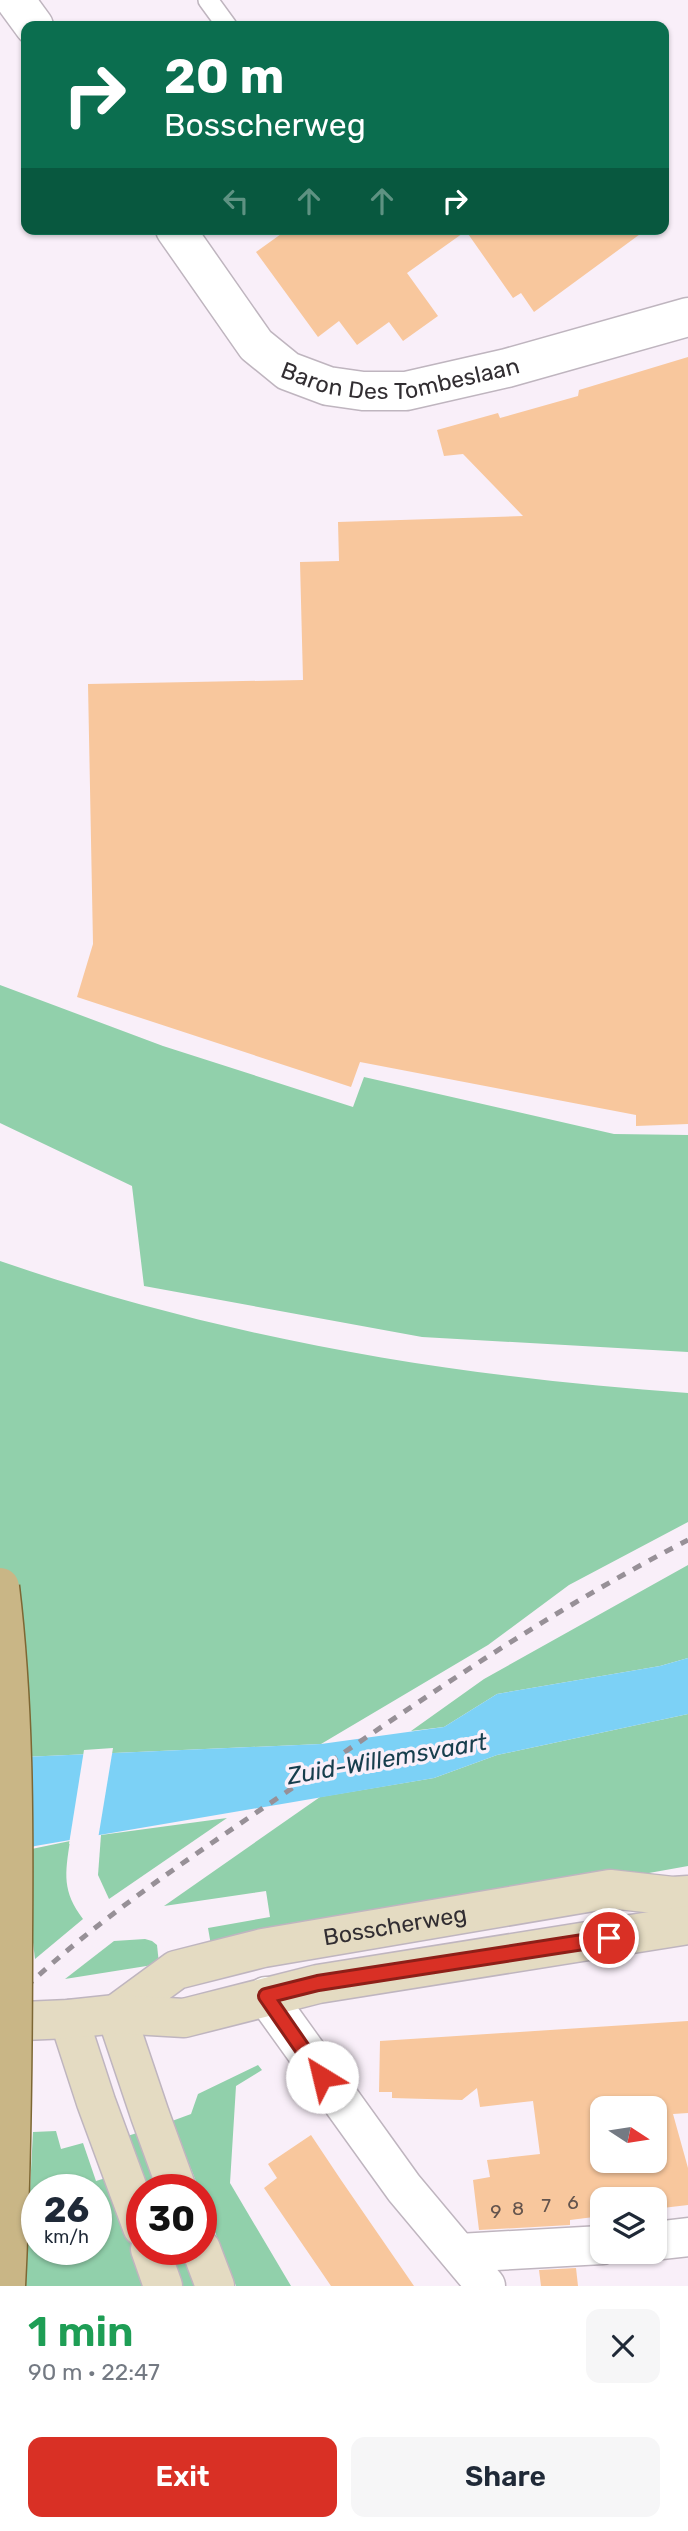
<!DOCTYPE html>
<html lang="en">
<head>
<meta charset="utf-8">
<style>
	:root { --surface:#fff; --page:#f6f6f7; --text:#1f2937; --muted:#747a83; --accent:#d93025 }
	body { margin:0; font-family:Rubik,sans-serif; background:var(--page); color:var(--text); height:100vh; display:flex; flex-direction:column; font-size:26px; white-space:nowrap }
	* { box-sizing:border-box; margin:0 }
	p { font-size:23px; color:var(--muted) }
	.icon { flex:none; width:38px; height:38px; fill:none; stroke:currentColor; stroke-width:2; stroke-linecap:round; stroke-linejoin:round }
	.map { position:relative; height:2286px; overflow:hidden }
	.details { display:flex; flex-direction:column; background:var(--surface); flex:1 }
	.details>* { flex:none }
	.hud { position:absolute; left:21px; top:21px; width:648px; height:214px; border-radius:14px; box-shadow:0 2px 5px #0004; background:#0b6e4f; color:#fff; overflow:hidden }
	.needle { width:46px; rotate:102deg }
	.controls { position:absolute; left:590px; top:2096px; display:grid; gap:14px }
	.controls a { display:grid; place-items:center; width:77px; height:77px; border-radius:14px; background:var(--surface); box-shadow:0 2px 5px #0004; font-size:35px }
	.speed { position:absolute; left:21px; top:2174px; display:flex; gap:14px; font-size:35px; font-weight:700; text-align:center }
	.speed>* { display:grid; place-content:center; width:91px; height:91px; border-radius:50%; background:var(--surface); box-shadow:0 2px 5px #0004; line-height:1 }
	.speed small { font-size:18px; font-weight:400 }
	.speed .limit { border:10px solid #d22; background:#fff; color:#111 }
	.pin { position:absolute; display:grid; place-items:center; width:60px; height:60px; color:#fff; margin:-30px; border:4px solid #fff; border-radius:50%; box-shadow:0 2px 7px #0007 }
	.me { position:absolute; width:77px; margin:-38px; rotate:324deg; stroke-linejoin:round; filter:drop-shadow(0 0 5px #0008) }
	.turn { display:flex; align-items:center; gap:24px; height:147px; padding:0 28px; font-size:32px }
	.turn .icon { width:91px; height:91px; stroke-width:2.5 }
	.turn b { display:block; font-size:49px; line-height:60px }
	.lanes { display:flex; align-items:center; height:66px; padding:0 28px; background:#0003; justify-content:center; gap:35px; direction:ltr }
	.lanes .off { opacity:.35 }
	.round { display:grid; place-items:center; flex:none; width:74px; height:74px; border-radius:14px; background:var(--page) }
	.head { display:flex; align-items:center; justify-content:space-between; height:119px; padding:0 28px }
	h1 { font-size:42px; font-weight:600; line-height:52px; color:#1e9e55 }
	.button { display:flex; gap:14px; margin-top:auto; padding:14px 28px }
	.button a { flex:1; height:80px; border-radius:14px; background:var(--accent); color:#fff; font-size:28px; font-weight:600; line-height:80px; text-align:center }
	.button a+a { background:var(--page); color:var(--text) }
	.map>svg:first-child { display:block }
	.green { fill:#91d0ab; fill-rule:evenodd }
	.water { fill:#7cd1f6 }
	.pier { fill:#f9eff9 }
	.building { fill:#f8c79d; fill-rule:evenodd }
	.lines { fill:none; stroke-linecap:round; stroke-linejoin:round }
	.lane-casing { stroke:#bfb5bf; stroke-width:22 }
	.street-casing { stroke:#bfb5bf; stroke-width:41 }
	.secondary-casing { stroke:#bfb5bf; stroke-width:41 }
	.lane { stroke:#fff; stroke-width:19 }
	.street { stroke:#fff; stroke-width:38 }
	.secondary { stroke:#e4dbc2; stroke-width:38 }
	.rail { stroke:#979097; stroke-width:5; stroke-dasharray:9 9; stroke-linecap:butt }
	.primary-bridge-casing { stroke:#7d6734; stroke-width:41; stroke-linecap:butt }
	.primary-bridge { stroke:#c9b686; stroke-width:38 }
	.route-casing { stroke:#8d1f18; stroke-width:18 }
	.route { stroke:#d93025; stroke-width:12 }
	.labels { text-anchor:middle; stroke-width:7; stroke-linejoin:round; paint-order:stroke }
	.number-label { font-size:19px; fill:#64544d }
	.street-label { font-size:23px; fill:#322e32; stroke:#f9eff9 }
	.water-label { font-size:24px; font-style:italic; fill:#173e4d; stroke:#f9eff9 }
</style>
</head>
<body>
<div class="map">
<svg width="688" height="2286" viewBox="0 0 688 2286">
	<rect width="100%" height="100%" fill="#f9eff9"/>
	<g class="green">
		<polygon points="0,985 163,1046 353,1107 364,1077 614,1134 688,1135 688,1352 422,1337 144,1286 132,1186 0,1123"/>
		<path d="M0 1261C223 1338 453 1377 688 1393V1522L569 1585 488 1645 321 1744 0 1758Z"/>
		<polygon points="688,1565 688,1658 660,1666 497,1694 444,1727 411,1731 484,1679"/>
		<polygon points="688,1714 688,1866 212,1951 208,1928 270,1917 266,1891 164,1906 320,1797 434,1778 497,1755"/>
		<polygon points="227,1818 109,1899 98,1875 101,1835"/>
		<path d="M70 1841C65 1874 62 1891 83 1919L35 1959 22 1851Z"/>
		<polygon points="145,1939 152,1941 157,1945 159,1964 65,1979 114,1941"/>
		<polygon points="258,2065 262,2070 236,2086 230,2183 291,2286 236,2286 201,2196 201,2189 199,2189 172,2121 191,2114 198,2094"/>
		<path d="M56 2131 61 2149 83 2143 96 2181 112 2176 145 2286H25L33 2132ZM37 2189H96V2249H37Z"/>
		<polygon points="137,2133 159,2189 145,2189 124,2137"/>
		<polygon points="168,2249 182,2249 196,2286 183,2286"/>
	</g>
	<polygon class="water" points="688,1658 688,1714 497,1755 434,1778 35,1846 12,1854 0,1758 321,1744 444,1727 497,1694 660,1666"/>
	<polygon class="pier" points="113,1748 98,1839 69,1844 84,1750"/>
	<g class="building">
		<polygon points="288,229 647,229 534,312 521,293 513,298 466,231 407,273 438,316 403,341 389,322 357,345 339,321 318,337 256,252"/>
		<polygon points="688,357 688,1124 636,1126 636,1115 360,1062 351,1087 77,997 93,944 88,684 303,680 300,562 339,561 338,522 523,516 463,454 444,456 437,430 498,413 500,418 578,396 579,390"/>
		<path d="M688 2021V2113L673 2114 688 2168V2205L654 2209V2200H602V2216L570 2220V2225L479 2230 473 2180 490 2177 487 2160 540 2154 533 2101 480 2107 477 2088 462 2100 392 2098V2092H379L380 2041ZM602 2109H654V2161H602Z"/>
		<polygon points="311,2135 341,2180 414,2286 331,2286 264,2188 277,2178 268,2164"/>
		<polygon points="576,2268 578,2286 541,2286 539,2270"/>
	</g>
	<g class="lines">
		<g class="lane-casing">
			<polyline id="lane" points="208,0 227,26"/>
		</g>
		<g class="street-casing">
			<g id="street">
				<polyline points="15,0 34,26"/>
				<path id="s1" d="M175 229 256 345 288 371 328 386 363 391H406L507 368 688 317"/>
				<polyline points="266,1996 404,2188 486,2286"/>
				<polyline points="654,2241 688,2237"/>
				<polyline points="459,2253 602,2245"/>
			</g>
		</g>
		<g class="secondary-casing">
			<g id="secondary">
				<path id="s2" d="M116 2014 176 1970 263 1948 610 1889 673 1896 688 1895"/>
				<polyline points="116,2014 150,2115 177,2189"/>
				<polyline points="69,2019 96,2102 142,2227"/>
				<polyline points="0,2022 69,2019 116,2014 184,2018 318,1984 688,1925"/>
				<polyline points="150,2249 163,2286"/>
				<polyline points="201,2249 215,2286"/>
			</g>
		</g>
		<use href="#lane" class="lane"/>
		<use href="#street" class="street"/>
		<use href="#secondary" class="secondary"/>
		<path class="rail" d="M0 2012C84 1927 187 1860 285 1793 416 1703 546 1613 688 1540"/>
		<g class="primary-bridge-casing">
			<path id="primary-bridge" d="M0 1587C14 1703 14 1821 13 1937 13 2053 12 2169 6 2286"/>
		</g>
		<use href="#primary-bridge" class="primary-bridge"/>
	</g>
	<g class="lines">
		<g class="route-casing">
			<polyline id="route" points="322,2077 266,1996 318,1983 609,1938"/>
		</g>
		<use href="#route" class="route"/>
	</g>
	<g class="labels">
		<g class="number-label">
			<text x="573" y="2209">6</text>
			<text x="546" y="2212">7</text>
			<text x="518" y="2215">8</text>
			<text x="496" y="2218">9</text>
		</g>
		<g class="street-label">
			<text dy="8" stroke="none"><textPath href="#s1" startOffset="298">Baron Des Tombeslaan</textPath></text>
			<text dy="8" stroke="none"><textPath href="#s2" startOffset="298">Bosscherweg</textPath></text>
		</g>
		<g class="water-label">
			<text transform="translate(387 1759) rotate(-10)" y="8">Zuid-Willemsvaart</text>
		</g>
	</g>
</svg>
<div class="controls">
<a><svg class="needle" viewBox="-14 -14 28 28"><path d="M0-13l5 13h-10z" fill="#e53935"/><path d="M0 13l5-13h-10z" fill="#747a83"/></svg></a>
<a><svg class="icon" aria-label="layers" viewBox="0 0 24 24"><path d="M12 4l9 5-9 5-9-5zM3 14l9 5 9-5"/></svg></a>
</div>
<div class="speed"><div>26<small>km/h</small></div><div class="limit">30</div></div>
<div class="pin" style="left:609px;top:1938px;background:#d93025"><svg class="icon" aria-label="arrive" viewBox="0 0 24 24"><path d="M6 21V4h12l-3 4 3 4H6"/></svg></div>
<svg class="me" style="left:322px;top:2077px" viewBox="-20 -20 40 40"><circle r="19" fill="#fff"/><path d="M0-13L10 11 0 6-10 11z" fill="#d93025"/></svg>
<div class="hud">
<div class="turn"><svg class="icon" aria-label="right" viewBox="0 0 24 24"><path d="M7 20v-9h11M14 6l5 5-5 5"/></svg><div><b>20 m</b>Bosscherweg</div></div>
<div class="lanes"><svg class="icon off" aria-label="left" viewBox="0 0 24 24"><path d="M17 20v-9H6M10 6l-5 5 5 5"/></svg><svg class="icon off" aria-label="ahead" viewBox="0 0 24 24"><path d="M12 20V5M6 11l6-6 6 6"/></svg><svg class="icon off" aria-label="ahead" viewBox="0 0 24 24"><path d="M12 20V5M6 11l6-6 6 6"/></svg><svg class="icon" aria-label="right" viewBox="0 0 24 24"><path d="M7 20v-9h11M14 6l5 5-5 5"/></svg></div>
</div>
</div>
<section class="details">
<div class="head"><div><h1>1 min</h1><p>90 m · 22:47</p></div><a class="round"><svg class="icon" aria-label="close" viewBox="0 0 24 24"><path d="M6 6l12 12M18 6L6 18"/></svg></a></div>
<div class="button"><a>Exit</a><a>Share</a></div>
</section>
</body>
</html>
